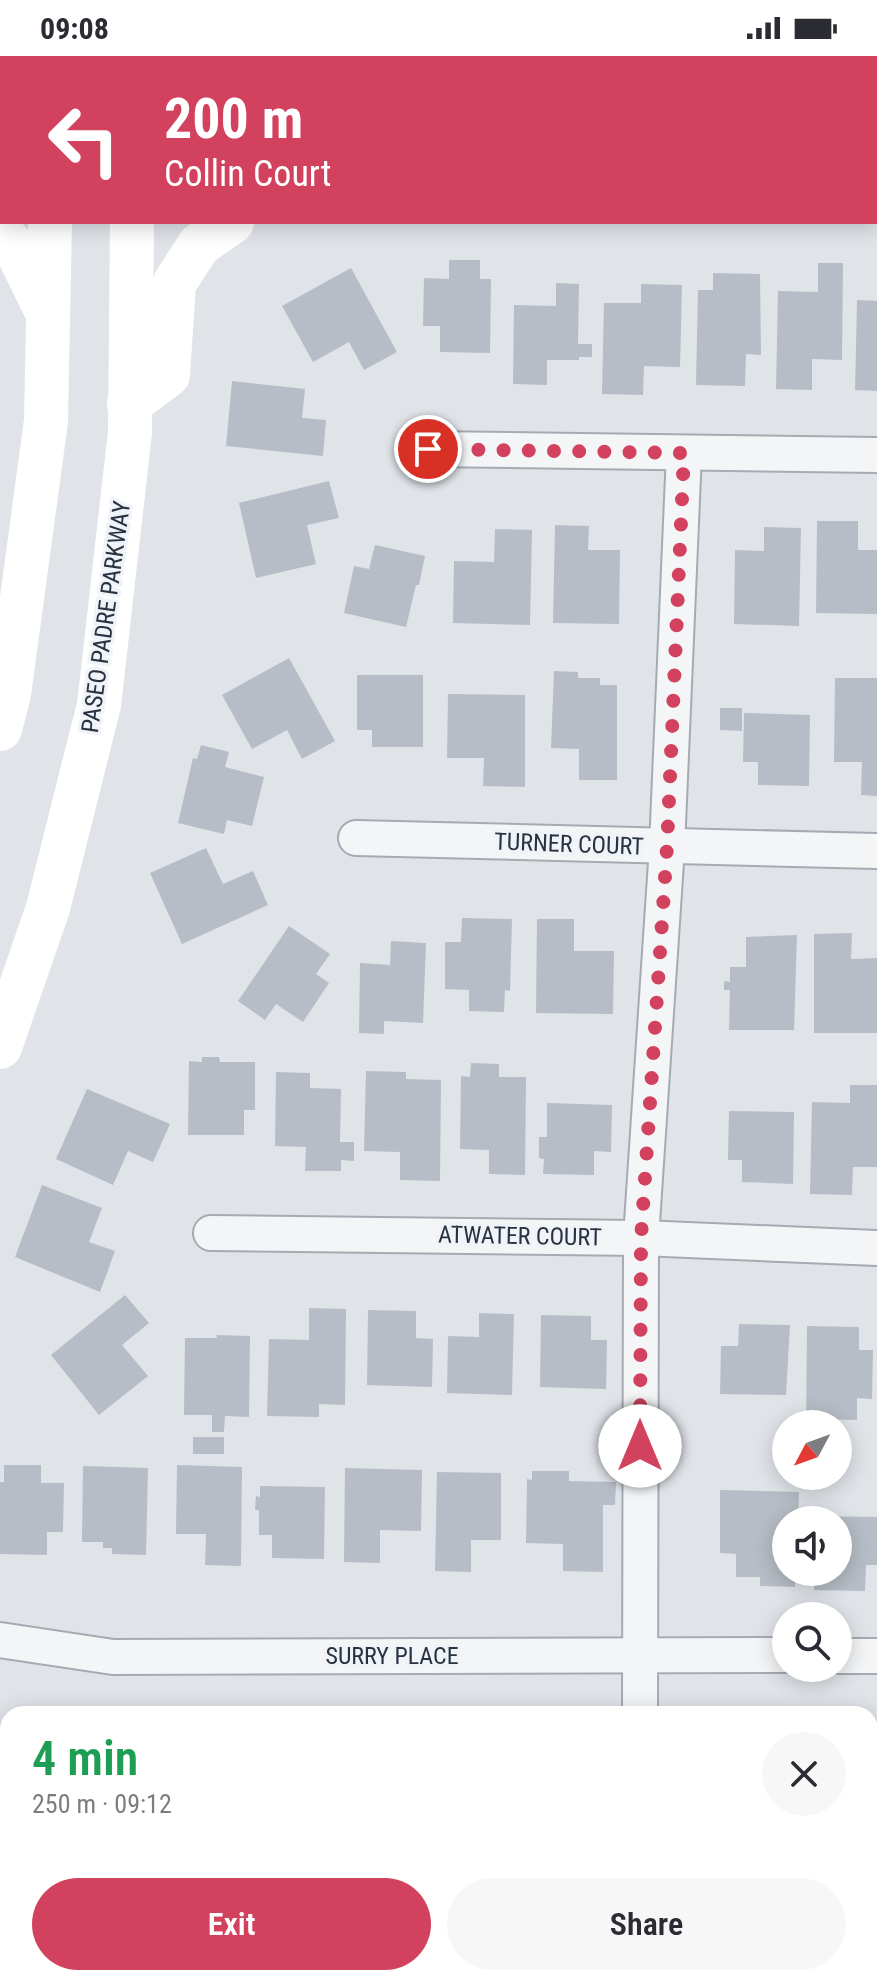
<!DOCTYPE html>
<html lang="en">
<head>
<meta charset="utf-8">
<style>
	:root { --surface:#fff; --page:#f7f7f7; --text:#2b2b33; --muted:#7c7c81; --accent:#d2425e }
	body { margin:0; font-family:"Roboto Condensed",sans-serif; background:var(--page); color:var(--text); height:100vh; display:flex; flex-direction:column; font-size:30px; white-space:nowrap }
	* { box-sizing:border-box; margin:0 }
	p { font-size:26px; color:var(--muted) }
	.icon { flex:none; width:44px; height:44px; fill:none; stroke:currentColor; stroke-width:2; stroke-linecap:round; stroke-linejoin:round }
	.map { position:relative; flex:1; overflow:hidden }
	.sheet { position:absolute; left:0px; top:1650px; width:878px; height:280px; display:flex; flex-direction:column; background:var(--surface); border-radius:24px 24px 0 0; box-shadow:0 4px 20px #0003 }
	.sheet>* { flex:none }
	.top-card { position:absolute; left:0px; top:0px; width:878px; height:168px; box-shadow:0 4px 20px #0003; background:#d2425e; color:#fff; overflow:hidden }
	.needle { width:52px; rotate:229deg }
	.buttons { position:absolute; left:772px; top:1354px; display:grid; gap:16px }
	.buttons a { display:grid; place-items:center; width:80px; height:80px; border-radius:50%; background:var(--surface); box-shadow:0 4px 20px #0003; font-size:40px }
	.pin { position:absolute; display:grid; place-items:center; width:68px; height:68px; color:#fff; margin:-34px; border:4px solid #fff; border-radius:50%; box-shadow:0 2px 8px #0007 }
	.me { position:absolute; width:88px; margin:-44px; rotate:0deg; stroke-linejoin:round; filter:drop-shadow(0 0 6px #0008) }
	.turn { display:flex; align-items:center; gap:28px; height:168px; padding:0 32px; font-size:36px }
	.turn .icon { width:104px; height:104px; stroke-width:2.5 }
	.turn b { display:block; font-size:56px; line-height:68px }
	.round { display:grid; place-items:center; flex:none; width:84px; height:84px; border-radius:42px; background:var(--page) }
	.overview { display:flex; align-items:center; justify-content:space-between; height:136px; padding:0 32px }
	h1 { font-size:48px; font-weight:600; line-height:60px; color:#1e9e55 }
	.button { display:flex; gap:16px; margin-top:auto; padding:16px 32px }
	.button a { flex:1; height:92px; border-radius:48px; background:var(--accent); color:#fff; font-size:32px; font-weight:600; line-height:92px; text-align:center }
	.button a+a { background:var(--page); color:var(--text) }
	.status { display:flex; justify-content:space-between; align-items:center; height:56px; padding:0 40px; background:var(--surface); direction:ltr }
	.status svg { height:22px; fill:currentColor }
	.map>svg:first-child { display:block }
	.building { fill:#b7bdc6 }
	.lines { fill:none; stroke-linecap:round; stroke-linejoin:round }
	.minor-casing { stroke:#a5abb3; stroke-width:38 }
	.tertiary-casing { stroke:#a5abb3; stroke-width:46 }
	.minor { stroke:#f3f5f7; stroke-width:34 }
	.tertiary { stroke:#f3f5f7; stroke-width:42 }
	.secondary { stroke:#fff; stroke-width:44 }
	.route { stroke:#d2425e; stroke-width:14; stroke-dasharray:0 25.2 }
	.labels { text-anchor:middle; stroke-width:7; stroke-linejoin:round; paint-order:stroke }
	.street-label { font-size:24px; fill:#283241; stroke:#f0f3f7 }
</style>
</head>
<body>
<div class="status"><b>09:08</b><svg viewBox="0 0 49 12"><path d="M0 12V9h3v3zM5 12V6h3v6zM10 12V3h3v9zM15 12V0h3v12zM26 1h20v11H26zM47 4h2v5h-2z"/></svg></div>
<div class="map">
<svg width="877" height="1930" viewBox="0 0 877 1930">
	<rect width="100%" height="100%" fill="#e0e4e9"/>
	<g class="building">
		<polygon points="449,204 480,204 480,223 491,223 490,297 440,296 440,270 423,270 424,222 449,223"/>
		<polygon points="818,207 843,207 842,304 812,303 812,334 776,333 778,235 818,236"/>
		<polygon points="351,212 397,296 364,314 349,286 313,306 282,250"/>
		<polygon points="713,217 760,218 761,299 746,298 745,330 696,329 698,234 713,234"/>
		<polygon points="556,227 579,228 578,288 592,288 592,301 579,301 579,304 547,304 547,329 513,328 514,249 556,250"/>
		<polygon points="641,228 682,229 680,311 644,310 643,339 602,338 604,247 641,247"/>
		<polygon points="857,244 877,245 877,335 855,334"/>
		<polygon points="232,325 305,333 302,362 326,364 323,400 226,390"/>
		<polygon points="329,425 339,462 307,469 316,508 256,522 239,447"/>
		<polygon points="817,465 858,465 858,494 877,494 877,558 816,557"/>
		<polygon points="555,469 589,470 588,494 620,494 619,568 553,567"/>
		<polygon points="764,471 801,472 799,570 734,568 735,494 764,495"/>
		<polygon points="495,473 532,474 530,569 453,567 454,505 494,506"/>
		<polygon points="375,489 425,500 419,529 416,529 406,571 344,557 354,510 369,513"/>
		<polygon points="289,602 335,685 302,703 287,674 252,693 222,639"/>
		<polygon points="554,615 578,616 578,622 600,622 600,629 617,629 617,724 579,724 579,693 551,692"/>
		<polygon points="357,619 423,619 423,691 372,691 372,674 357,674"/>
		<polygon points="835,622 877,622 877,740 861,739 862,706 834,706"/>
		<polygon points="448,638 525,639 525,731 483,730 484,702 447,702"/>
		<polygon points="720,652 742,652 742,675 720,674"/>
		<polygon points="744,657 810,659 809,730 758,729 758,706 743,706"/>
		<polygon points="201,689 229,696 225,711 264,721 252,770 227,764 224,778 178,767 193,702 197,703"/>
		<polygon points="206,792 223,828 253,815 268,849 182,888 150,817"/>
		<polygon points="462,862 512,863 510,935 505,934 504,956 469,955 469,934 445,933 445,886 461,886"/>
		<polygon points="537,863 574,863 574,895 614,895 613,958 536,957"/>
		<polygon points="289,870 330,898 316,918 329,927 303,966 276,948 265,964 238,945"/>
		<polygon points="852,877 851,903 877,902 877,977 814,977 814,878"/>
		<polygon points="797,879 794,974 729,974 730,934 724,934 724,925 730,926 730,911 746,911 746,881"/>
		<polygon points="391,885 426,887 423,967 384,965 384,978 359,977 360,907 390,909"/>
		<polygon points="202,1001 219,1001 220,1006 255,1006 255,1054 244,1054 244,1079 188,1079 189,1005 202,1006"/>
		<polygon points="471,1007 499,1008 499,1021 526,1021 525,1119 489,1118 489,1094 460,1093 461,1020 470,1021"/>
		<polygon points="366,1015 406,1016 406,1023 441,1024 440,1125 400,1124 400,1096 364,1095"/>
		<polygon points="276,1016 310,1017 310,1032 341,1033 340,1086 354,1086 354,1105 341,1104 341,1115 305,1115 306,1091 275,1090"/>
		<polygon points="850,1029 877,1029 877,1111 853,1111 852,1139 810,1138 812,1046 850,1047"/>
		<polygon points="87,1033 170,1068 153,1106 128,1095 113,1129 56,1103"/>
		<polygon points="547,1047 612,1049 611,1096 594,1095 594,1119 543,1118 544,1103 539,1102 539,1081 547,1081"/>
		<polygon points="729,1055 794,1056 793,1128 742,1126 742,1104 728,1104"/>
		<polygon points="42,1129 102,1152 89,1186 115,1195 100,1236 15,1201"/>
		<polygon points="125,1239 149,1267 122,1289 148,1320 99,1359 51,1299"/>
		<polygon points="309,1252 346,1253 345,1349 319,1348 319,1361 267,1360 269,1283 309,1284"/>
		<polygon points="368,1254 416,1255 416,1282 433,1283 432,1331 367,1329"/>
		<polygon points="479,1257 514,1258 512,1339 447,1337 448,1280 479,1281"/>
		<polygon points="541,1259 591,1260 591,1284 607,1284 606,1333 540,1331"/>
		<polygon points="739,1268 790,1269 786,1339 720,1338 721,1290 738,1290"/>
		<polygon points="807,1270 859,1271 859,1294 873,1294 872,1343 857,1342 857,1364 817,1363 817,1368 806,1368"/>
		<polygon points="216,1279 250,1280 249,1361 225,1360 224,1376 212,1376 212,1359 184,1359 185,1282 217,1282"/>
		<rect x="193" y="1381" width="31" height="17"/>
		<polygon points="4,1409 41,1409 41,1427 64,1427 63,1476 47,1476 47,1499 0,1498 0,1426 4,1426"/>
		<polygon points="177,1409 242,1411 241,1510 205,1509 206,1478 176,1478"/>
		<polygon points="83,1410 148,1412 146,1499 112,1498 112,1492 103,1492 103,1486 82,1486"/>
		<polygon points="345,1412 422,1414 421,1475 380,1474 380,1507 344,1506"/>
		<polygon points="532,1415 569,1415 569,1425 616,1426 615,1449 603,1449 603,1516 563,1515 563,1488 526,1487 527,1423 532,1424"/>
		<polygon points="437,1416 501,1417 501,1484 471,1484 471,1516 435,1515"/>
		<polygon points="260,1430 325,1431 324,1503 272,1502 272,1479 259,1479 259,1454 255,1454 256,1440 260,1441"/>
		<polygon points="720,1434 799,1436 798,1464 786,1464 786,1516 795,1516 795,1531 760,1530 760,1521 736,1521 736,1498 720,1497"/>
		<polygon points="815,1460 877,1461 877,1509 866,1509 865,1535 814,1534 814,1516 838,1516 838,1464 815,1464"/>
		<polygon points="88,1653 129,1654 129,1658 88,1658"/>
		<rect x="0" y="1851" width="8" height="73"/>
		<polygon points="107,1922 144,1922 144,1927 106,1927"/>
		<rect x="156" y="1922" width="42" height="5"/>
		<polygon points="270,1922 317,1922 317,1930 270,1929"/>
		<polygon points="334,1922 376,1922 376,1929 334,1928"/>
		<rect x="468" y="1922" width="36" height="8"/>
		<rect x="516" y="1922" width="36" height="8"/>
		<rect x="725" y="1922" width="97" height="8"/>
	</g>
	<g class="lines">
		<g class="minor-casing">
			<g id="minor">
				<polyline points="756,2 756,0"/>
				<polyline points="428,393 877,399"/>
				<polyline points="356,782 877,795"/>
				<polyline points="211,1177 641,1182 877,1192"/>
				<polyline points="0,1584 113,1601 786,1599"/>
				<polyline points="838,1600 877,1600"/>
				<polyline points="640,1658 641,1182 667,791 684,397"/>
				<polyline points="645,1922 645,1930"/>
			</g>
		</g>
		<g class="tertiary-casing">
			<g id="tertiary">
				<polyline points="876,80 877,80"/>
				<polyline points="0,102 2,102"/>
				<polyline points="876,140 877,140"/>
			</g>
		</g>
		<use href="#minor" class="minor"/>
		<use href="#tertiary" class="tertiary"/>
		<g class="secondary">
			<polyline points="57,0 57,2"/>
			<polyline points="131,0 131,2"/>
			<polyline points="177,0 178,2"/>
			<polyline points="0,175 18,197 45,252"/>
			<polyline points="129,348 168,319 174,228 199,189 232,166"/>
			<polyline points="0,673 9,638 46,365 50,166"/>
			<polyline points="0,991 48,852 99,649 130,376 132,166"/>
		</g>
	</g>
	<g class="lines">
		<polyline class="route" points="428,393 684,397 667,791 641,1182 640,1390"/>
	</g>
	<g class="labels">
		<g class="street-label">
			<text transform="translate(106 561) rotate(-82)" y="8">PASEO PADRE PARKWAY</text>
			<text transform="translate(569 788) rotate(2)" y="8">TURNER COURT</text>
			<text transform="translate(520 1180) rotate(1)" y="8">ATWATER COURT</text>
			<text x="392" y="1608">SURRY PLACE</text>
		</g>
	</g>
</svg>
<div class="buttons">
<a><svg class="needle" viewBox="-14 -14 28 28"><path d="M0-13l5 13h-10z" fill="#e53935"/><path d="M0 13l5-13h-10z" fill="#7c7c81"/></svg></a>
<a><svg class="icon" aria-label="sound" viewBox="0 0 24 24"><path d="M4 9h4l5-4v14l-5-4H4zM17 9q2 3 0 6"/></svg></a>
<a><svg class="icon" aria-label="search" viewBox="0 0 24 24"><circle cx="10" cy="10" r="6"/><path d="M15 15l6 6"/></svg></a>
</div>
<div class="pin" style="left:428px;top:393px;background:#d93025"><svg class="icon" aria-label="arrive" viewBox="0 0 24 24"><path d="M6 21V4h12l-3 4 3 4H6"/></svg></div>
<svg class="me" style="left:640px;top:1390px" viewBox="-20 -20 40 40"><circle r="19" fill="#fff"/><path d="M0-13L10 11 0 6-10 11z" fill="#d2425e"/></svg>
<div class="top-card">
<div class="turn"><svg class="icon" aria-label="left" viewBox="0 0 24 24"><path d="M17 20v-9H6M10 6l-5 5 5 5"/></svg><div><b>200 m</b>Collin Court</div></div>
</div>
<section class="sheet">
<div class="overview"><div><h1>4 min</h1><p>250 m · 09:12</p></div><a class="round"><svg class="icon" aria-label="close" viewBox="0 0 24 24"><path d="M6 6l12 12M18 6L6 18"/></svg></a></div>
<div class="button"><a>Exit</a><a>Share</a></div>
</section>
</div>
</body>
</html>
